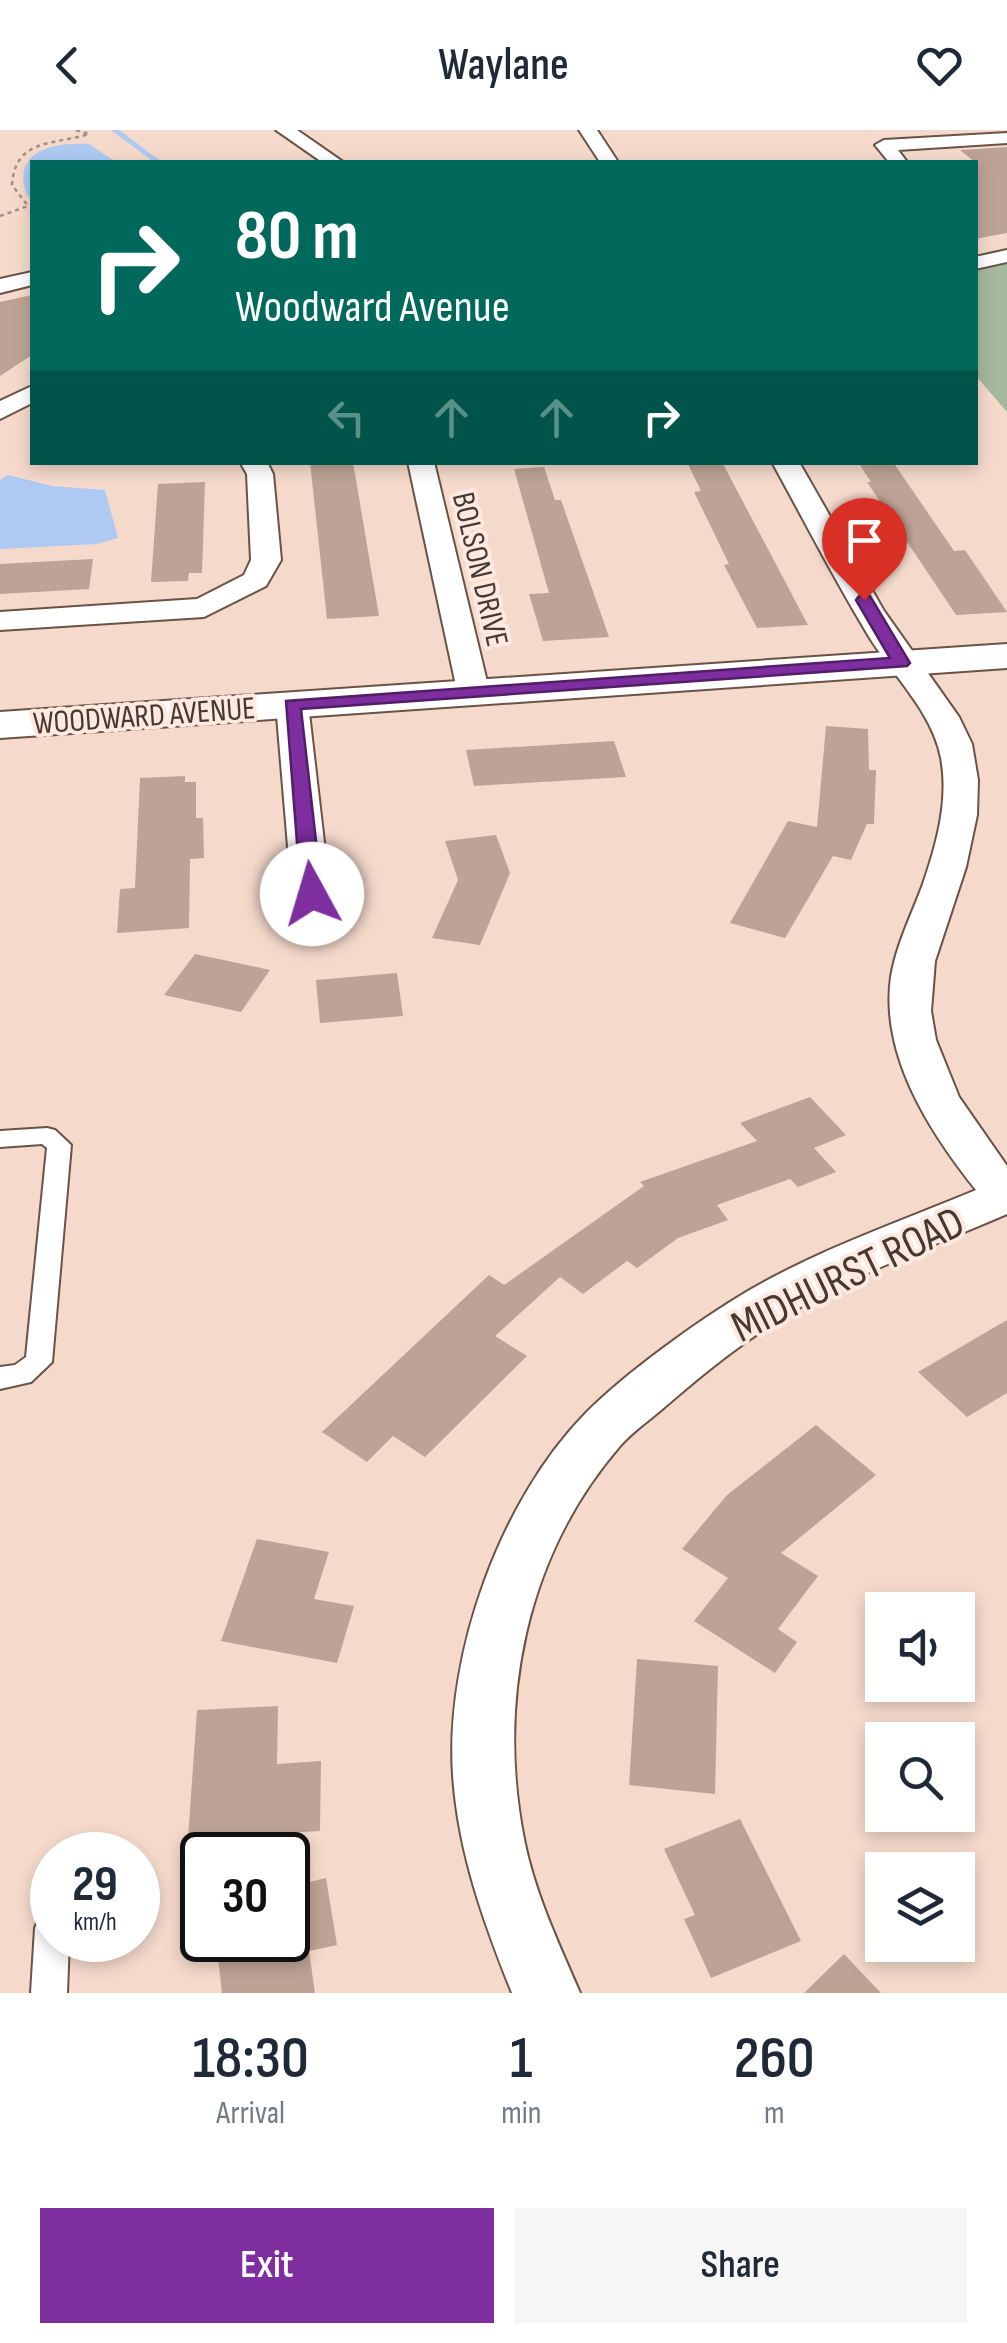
<!DOCTYPE html>
<html lang="en">
<head>
<meta charset="utf-8">
<style>
	:root { --surface:#fff; --page:#f6f6f7; --text:#1f2937; --muted:#747a83; --accent:#7e2e9f }
	body { margin:0; font-family:"Sofia Sans Condensed",sans-serif; background:var(--page); color:var(--text); height:100vh; display:flex; flex-direction:column; font-size:38px; white-space:nowrap }
	* { box-sizing:border-box; margin:0 }
	p { font-size:32px; color:var(--muted) }
	.icon { flex:none; width:55px; height:55px; fill:none; stroke:currentColor; stroke-width:2; stroke-linecap:round; stroke-linejoin:round }
	.map { position:relative; height:1863px; overflow:hidden }
	.drawer { display:flex; flex-direction:column; background:var(--surface); flex:1 }
	.drawer>* { flex:none }
	.top-card { position:absolute; left:30px; top:30px; width:948px; height:305px; border-radius:0px; box-shadow:0 5px 15px #0003; background:#00695c; color:#fff; overflow:hidden }
	.tools { position:absolute; left:865px; top:1462px; display:grid; gap:20px }
	.tools a { display:grid; place-items:center; width:110px; height:110px; border-radius:0px; background:var(--surface); box-shadow:0 5px 15px #0003; font-size:50px }
	.speed { position:absolute; left:30px; top:1702px; display:flex; gap:20px; font-size:50px; font-weight:700; text-align:center }
	.speed>* { display:grid; place-content:center; width:130px; height:130px; border-radius:50%; background:var(--surface); box-shadow:0 5px 15px #0003; line-height:1 }
	.speed small { font-size:25px; font-weight:400 }
	.speed .limit { border:5px solid #111; border-radius:15px; background:#fff; color:#111 }
	.pin { position:absolute; display:grid; place-items:center; width:85px; height:85px; color:#fff; margin:-102px -42px; border-radius:50% 50% 50% 0; rotate:-45deg; box-shadow:0 0 10px #0007 }
	.pin .icon { rotate:45deg }
	.me { position:absolute; width:110px; margin:-55px; rotate:354deg; stroke-linejoin:round; filter:drop-shadow(0 0 8px #0008) }
	.turn { display:flex; align-items:center; gap:35px; height:210px; padding:0 40px; font-size:45px }
	.turn .icon { width:130px; height:130px; stroke-width:2.5 }
	.turn b { display:block; font-size:70px; line-height:85px }
	.lanes { display:flex; align-items:center; height:95px; padding:0 40px; background:#0003; justify-content:center; gap:50px; direction:ltr }
	.lanes .off { opacity:.35 }
	.eta { display:flex; justify-content:space-evenly; align-items:center; height:170px; text-align:center }
	.eta b { font-size:60px; font-weight:600; line-height:70px }
	.cta { display:flex; gap:20px; margin-top:auto; padding:20px 40px }
	.cta a { flex:1; height:115px; border-radius:0px; background:var(--accent); color:#fff; font-size:40px; font-weight:600; line-height:115px; text-align:center }
	.cta a+a { background:var(--page); color:var(--text) }
	header { display:flex; justify-content:space-between; align-items:center; height:130px; padding:0 40px; background:var(--surface); font-size:45px; font-weight:600 }
	.map>svg:first-child { display:block }
	.green { fill:#a6b99e }
	.water { fill:#aec9f2 }
	.lines { fill:none; stroke-linecap:round; stroke-linejoin:round }
	.stream { stroke:#aec9f2; stroke-width:5 }
	.building { fill:#bda395 }
	.service-casing { stroke:#6a5346; stroke-width:4 }
	.minor-casing { stroke:#6a5346; stroke-width:4 }
	.secondary-casing { stroke:#6a5346; stroke-width:4 }
	.path { stroke:#a38f85; stroke-width:2.5; stroke-dasharray:4 4; stroke-linecap:butt }
	.service { fill:#fff; fill-rule:evenodd }
	.minor { fill:#fff; fill-rule:evenodd }
	.secondary { fill:#fff; fill-rule:evenodd }
	.route { fill:#7e2e9f; stroke:#521e67; stroke-width:2.5 }
	.labels { text-anchor:middle; stroke-width:8; stroke-linejoin:round; paint-order:stroke }
	.far-street-label { font-size:32px; fill:#443933; stroke:#ffe8dd }
	.near-street-label { font-size:45px; fill:#443933; stroke:#ffe8dd }
</style>
</head>
<body>
<header><svg class="icon" aria-label="back" viewBox="0 0 24 24"><path d="M15 5l-7 7 7 7"/></svg>Waylane<svg class="icon" aria-label="heart" viewBox="0 0 24 24"><path d="M12 20l-8-8c-3-5 5-10 8-4 3-6 11-1 8 4z"/></svg></header>
<div class="map">
<svg width="1007" height="1863" viewBox="0 0 1007 1863">
	<rect width="100%" height="100%" fill="#f5dacb"/>
	<polygon class="green" points="1007,132 1007,282 975,245 975,139"/>
	<g class="water">
		<path d="M89 14 116 32H32V68L27 65C11 20 54 12 89 14Z"/>
		<polygon points="8,345 52,356 105,360 118,408 97,414 0,419 0,350"/>
	</g>
	<g class="lines">
		<polyline class="stream" points="115,0 158,32"/>
	</g>
	<g class="building">
		<polygon points="1007,17 1007,103 975,109 975,32 960,20"/>
		<polygon points="32,165 32,225 0,246 0,172"/>
		<polygon points="310,332 353,332 379,486 327,489"/>
		<polygon points="687,332 722,332 808,495 757,498 724,435 729,434 694,362 701,361"/>
		<polygon points="858,332 893,332 954,421 965,420 1007,482 956,485 867,352 871,352"/>
		<polygon points="544,337 555,370 561,370 609,507 543,511 529,464 549,463 514,339"/>
		<polygon points="205,352 202,443 189,443 188,451 151,452 158,354"/>
		<polygon points="93,429 89,459 0,464 0,434"/>
		<polygon points="826,596 868,599 869,640 876,640 874,694 867,694 851,730 833,726 785,808 730,793 788,691 817,697"/>
		<polygon points="614,611 626,647 474,656 466,620"/>
		<polygon points="185,646 185,652 196,652 196,688 203,688 204,728 190,729 189,798 117,803 120,759 135,758 140,648"/>
		<polygon points="496,705 510,743 480,815 432,808 458,750 445,711"/>
		<polygon points="195,824 270,840 241,882 164,865"/>
		<polygon points="397,843 403,886 320,893 316,850"/>
		<polygon points="810,967 846,1005 814,1018 836,1042 798,1057 790,1049 717,1075 728,1090 678,1108 637,1138 627,1131 583,1164 560,1147 495,1206 527,1226 425,1327 393,1306 367,1332 322,1302 489,1145 504,1155 644,1056 640,1052 757,1011 740,993"/>
		<polygon points="1007,1190 1007,1263 967,1287 918,1242"/>
		<polygon points="816,1295 876,1345 781,1423 818,1446 778,1499 797,1512 775,1543 694,1491 728,1448 682,1419 727,1365"/>
		<polygon points="257,1409 329,1422 314,1469 354,1476 337,1533 221,1511"/>
		<polygon points="637,1529 718,1536 715,1664 629,1655"/>
		<polygon points="278,1576 277,1634 321,1631 320,1701 188,1708 197,1580"/>
		<polygon points="740,1689 801,1811 711,1848 684,1789 695,1785 664,1719"/>
		<polygon points="326,1748 337,1815 309,1821 315,1863 222,1863 216,1810 288,1810 288,1757"/>
		<polygon points="844,1824 881,1863 804,1863"/>
	</g>
	<g class="lines">
		<g class="service-casing">
			<g id="service">
				<polygon points="47,998 55,1000 71,1015 52,1232 31,1252 0,1259 0,1237 15,1235 26,1227 47,1018 42,1014 0,1017 0,1001"/>
				<polygon points="52,1781 52,1810 69,1810 67,1863 31,1863 35,1798 40,1786"/>
			</g>
		</g>
		<g class="minor-casing">
			<g id="minor">
				<polygon points="276,0 297,0 343,32 322,32"/>
				<polygon points="579,0 597,0 618,32 600,32"/>
				<polygon points="1007,3 1007,13 898,20 907,32 889,32 875,15 884,10"/>
				<polygon points="1007,120 1007,132 975,139 975,127"/>
				<polygon points="32,142 32,155 0,163 0,149"/>
				<polygon points="32,256 32,273 0,289 0,271"/>
				<polygon points="240,332 267,332 273,344 281,430 266,456 204,487 0,500 0,482 197,469 244,445 251,430 247,344"/>
				<polygon points="408,332 434,332 489,560 485,567 461,567 457,560"/>
				<path d="M772 332H799L884 481 959 587 972 614 978 650 977 685 966 737 935 831 931 881 936 910 959 967 1007 1036V1084C940 1113 870 1138 806 1174 753 1203 706 1241 660 1281 647 1292 632 1302 620 1316 525 1426 496 1574 525 1714 536 1766 559 1814 580 1863H512C484 1793 458 1722 453 1645 445 1525 500 1371 585 1284 624 1244 699 1190 748 1161 820 1119 899 1092 976 1060 929 1001 880 925 891 847 896 815 912 784 923 754 937 713 949 670 941 628 932 581 892 545 868 505 834 449 804 390 772 332Z"/>
				<polygon points="292,564 304,567 308,574 330,764 324,772 311,775 298,772 292,764 276,574 280,567"/>
			</g>
		</g>
		<g class="secondary-casing">
			<polygon id="secondary" points="1007,514 1007,538 0,608 0,582"/>
		</g>
		<path class="path" d="M0 86 28 76 12 55C15 8 54 15 89 4L76 0"/>
		<use href="#service" class="service"/>
		<use href="#minor" class="minor"/>
		<use href="#secondary" class="secondary"/>
	</g>
	<polygon class="route" points="859,466 870,466 910,533 907,536 301,579 322,764 312,771 301,764 286,571 890,528 856,470"/>
	<g class="labels">
		<g class="far-street-label">
			<text transform="translate(481 439) rotate(77)" y="11">BOLSON DRIVE</text>
			<text transform="translate(144 585) rotate(-4)" y="11">WOODWARD AVENUE</text>
		</g>
		<g class="near-street-label">
			<text transform="translate(847 1143) rotate(-26)" y="16">MIDHURST ROAD</text>
		</g>
	</g>
</svg>
<div class="tools">
<a><svg class="icon" aria-label="sound" viewBox="0 0 24 24"><path d="M4 9h4l5-4v14l-5-4H4zM17 9q2 3 0 6"/></svg></a>
<a><svg class="icon" aria-label="search" viewBox="0 0 24 24"><circle cx="10" cy="10" r="6"/><path d="M15 15l6 6"/></svg></a>
<a><svg class="icon" aria-label="layers" viewBox="0 0 24 24"><path d="M12 4l9 5-9 5-9-5zM3 14l9 5 9-5"/></svg></a>
</div>
<div class="speed"><div>29<small>km/h</small></div><div class="limit">30</div></div>
<div class="pin" style="left:864px;top:470px;background:#d93025"><svg class="icon" aria-label="arrive" viewBox="0 0 24 24"><path d="M6 21V4h12l-3 4 3 4H6"/></svg></div>
<svg class="me" style="left:312px;top:764px" viewBox="-20 -20 40 40"><circle r="19" fill="#fff"/><path d="M0-13L10 11 0 6-10 11z" fill="#7e2e9f"/></svg>
<div class="top-card">
<div class="turn"><svg class="icon" aria-label="right" viewBox="0 0 24 24"><path d="M7 20v-9h11M14 6l5 5-5 5"/></svg><div><b>80 m</b>Woodward Avenue</div></div>
<div class="lanes"><svg class="icon off" aria-label="left" viewBox="0 0 24 24"><path d="M17 20v-9H6M10 6l-5 5 5 5"/></svg><svg class="icon off" aria-label="ahead" viewBox="0 0 24 24"><path d="M12 20V5M6 11l6-6 6 6"/></svg><svg class="icon off" aria-label="ahead" viewBox="0 0 24 24"><path d="M12 20V5M6 11l6-6 6 6"/></svg><svg class="icon" aria-label="right" viewBox="0 0 24 24"><path d="M7 20v-9h11M14 6l5 5-5 5"/></svg></div>
</div>
</div>
<section class="drawer">
<div class="eta">
<div><b>18:30</b><p>Arrival</p></div>
<div><b>1</b><p>min</p></div>
<div><b>260</b><p>m</p></div>
</div>
<div class="cta"><a>Exit</a><a>Share</a></div>
</section>
</body>
</html>
